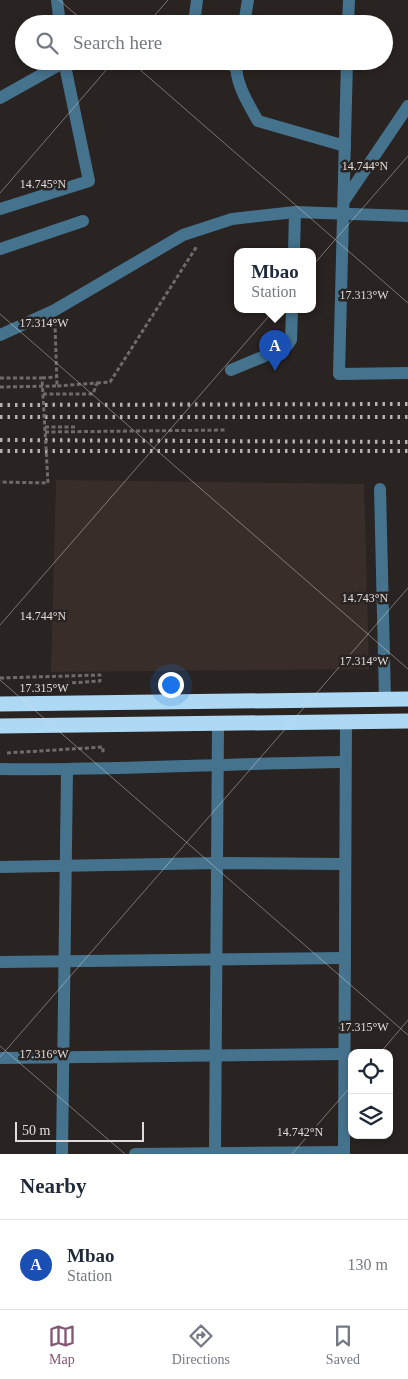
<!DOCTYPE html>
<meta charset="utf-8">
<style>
body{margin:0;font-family:"Times New Roman",serif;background:#f6f6f7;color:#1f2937}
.controls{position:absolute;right:15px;bottom:15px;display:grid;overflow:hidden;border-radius:10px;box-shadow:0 2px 8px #0003}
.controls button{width:45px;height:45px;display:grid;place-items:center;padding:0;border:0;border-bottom:1px solid #e0e1e3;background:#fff;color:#1f2937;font:25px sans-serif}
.scale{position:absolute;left:15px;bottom:12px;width:129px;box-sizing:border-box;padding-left:5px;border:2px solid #e0dcdb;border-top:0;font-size:14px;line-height:18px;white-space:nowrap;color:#e0dcdb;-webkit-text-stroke:4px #292321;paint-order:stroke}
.you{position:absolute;left:170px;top:684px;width:18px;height:18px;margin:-12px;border:4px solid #fff;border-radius:50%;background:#1a73e8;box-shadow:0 0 0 8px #1a73e833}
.badge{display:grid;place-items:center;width:32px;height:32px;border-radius:50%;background:#835673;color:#fff;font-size:16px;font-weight:700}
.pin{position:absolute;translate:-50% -41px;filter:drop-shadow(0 1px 2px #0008)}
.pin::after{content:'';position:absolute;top:26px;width:18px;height:15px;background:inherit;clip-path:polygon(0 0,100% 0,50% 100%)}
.popup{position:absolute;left:234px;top:248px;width:82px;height:65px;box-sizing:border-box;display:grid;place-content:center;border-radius:10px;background:#fff;filter:drop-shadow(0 1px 4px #0005);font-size:16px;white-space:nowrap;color:#747a83}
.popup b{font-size:19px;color:#1f2937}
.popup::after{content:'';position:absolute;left:50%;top:100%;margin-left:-10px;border:10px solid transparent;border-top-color:#fff}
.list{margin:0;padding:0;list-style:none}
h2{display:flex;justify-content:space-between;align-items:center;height:65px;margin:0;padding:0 20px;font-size:21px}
h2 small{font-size:16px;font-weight:400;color:#747a83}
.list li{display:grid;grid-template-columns:32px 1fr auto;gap:15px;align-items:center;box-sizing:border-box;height:90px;padding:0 20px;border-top:1px solid #e0e1e3}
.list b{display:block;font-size:19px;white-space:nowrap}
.list p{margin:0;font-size:16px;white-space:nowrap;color:#747a83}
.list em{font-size:16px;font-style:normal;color:#747a83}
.icon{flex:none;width:28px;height:28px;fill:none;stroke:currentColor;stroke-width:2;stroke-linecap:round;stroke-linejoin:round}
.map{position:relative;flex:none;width:408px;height:1154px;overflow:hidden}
.search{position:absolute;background:#fff;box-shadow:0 2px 8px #0003;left:15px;right:15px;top:15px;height:55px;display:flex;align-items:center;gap:12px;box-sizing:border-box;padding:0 18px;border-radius:28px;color:#747a83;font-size:19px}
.sheet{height:155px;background:#fff}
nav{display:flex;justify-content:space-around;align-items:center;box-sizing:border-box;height:70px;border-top:1px solid #e0e1e3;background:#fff;font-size:14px;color:#747a83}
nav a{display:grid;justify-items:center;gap:2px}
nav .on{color:#835673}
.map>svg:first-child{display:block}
.built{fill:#392d29}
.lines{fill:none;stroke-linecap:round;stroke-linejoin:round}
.path{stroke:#706b69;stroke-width:3;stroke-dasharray:4 2.5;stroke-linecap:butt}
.minor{stroke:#45738e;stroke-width:12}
.highway{stroke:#aed9f4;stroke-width:15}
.rail{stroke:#b6b1b0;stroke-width:4;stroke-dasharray:2.5 5;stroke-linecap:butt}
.path-bridge{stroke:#706b69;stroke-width:3;stroke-dasharray:4 2.5;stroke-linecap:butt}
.ticks{fill:none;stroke:#e0dcdb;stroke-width:1;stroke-opacity:0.45}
.ticks-label{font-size:12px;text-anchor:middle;fill:#e0dcdb;stroke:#292321;stroke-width:5;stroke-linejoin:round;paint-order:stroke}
</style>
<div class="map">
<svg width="408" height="1154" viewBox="0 0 408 1154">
<rect width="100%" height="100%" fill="#292321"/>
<path class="built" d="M 56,480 L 364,484 L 369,669 L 51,672 Z"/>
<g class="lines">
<g class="path">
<path d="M 42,378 L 56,377"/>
<path d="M 97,383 L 110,382 L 197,246"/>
<path d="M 0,387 L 57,386 L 55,324"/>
<path d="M 43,394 L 93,394 L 97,383 L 57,386"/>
<path d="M 45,427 L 77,427"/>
<path d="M 45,432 L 226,430"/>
<path d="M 0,678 L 100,675 L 100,681 L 25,686"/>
<path d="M 7,753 L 103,747 L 103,753 L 101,753"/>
</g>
<g class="minor">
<path d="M 57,0 L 60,24"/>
<path d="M 194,24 L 197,0"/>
<path d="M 244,24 L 248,0"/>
<path d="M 348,24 L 349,0"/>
<path d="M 223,61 L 236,67"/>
<path d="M 237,61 C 233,80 249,105 258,121 L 345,146"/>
<path d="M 347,61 L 339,374 L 408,373"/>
<path d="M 0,98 L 66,61"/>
<path d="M 344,201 L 408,106"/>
<path d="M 0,209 L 89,181 L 64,61"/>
<path d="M 0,249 L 83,221"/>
<path d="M 294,252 L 295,212"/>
<path d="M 0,335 L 55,310 L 183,235 L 232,219 L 295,212 L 408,216"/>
<path d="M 231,370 L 286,347 L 291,340 L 292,310"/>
<path d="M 380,489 L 385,699"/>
<path d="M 0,769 C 115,771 230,763 345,762"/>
<path d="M 0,867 L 217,863 L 345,864"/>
<path d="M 0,962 L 345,958"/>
<path d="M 0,1058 L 344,1054"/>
<path d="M 62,1154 L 67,770"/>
<path d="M 135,1154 L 344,1152"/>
<path d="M 215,1154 L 218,725"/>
<path d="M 344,1154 L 346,721"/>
</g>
<g class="highway">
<path d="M 0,704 L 408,699"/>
<path d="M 0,726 L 408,721"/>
</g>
<g class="rail">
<path d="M 0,405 L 408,404"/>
<path d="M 0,417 L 408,417"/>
<path d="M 0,440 L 408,442"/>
<path d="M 0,451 L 408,451"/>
</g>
<path class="path-bridge" d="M 0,378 L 42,378 L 48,483 L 0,482"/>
</g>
<path class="ticks" d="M 59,0 L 87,24M 147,24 L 168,0M 130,61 L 408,303M 0,193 L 114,61M 0,314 L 408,669M 0,625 L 408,156M 0,680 L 408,1035M 0,1046 L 125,1154M 380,1053 L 408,1020M 0,1057 L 408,588M 292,1154 L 352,1085"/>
<g class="ticks-label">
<text x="365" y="170">14.744°N</text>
<text x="43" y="188">14.745°N</text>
<text x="364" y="299">17.313°W</text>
<text x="44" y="327">17.314°W</text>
<text x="365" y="602">14.743°N</text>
<text x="43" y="620">14.744°N</text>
<text x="364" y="665">17.314°W</text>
<text x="44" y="692">17.315°W</text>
<text x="364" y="1031">17.315°W</text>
<text x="44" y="1058">17.316°W</text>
<text x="300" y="1136">14.742°N</text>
</g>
</svg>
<div class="controls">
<button><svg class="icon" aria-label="locate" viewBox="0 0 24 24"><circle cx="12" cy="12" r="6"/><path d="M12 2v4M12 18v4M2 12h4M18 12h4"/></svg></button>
<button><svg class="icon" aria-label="layers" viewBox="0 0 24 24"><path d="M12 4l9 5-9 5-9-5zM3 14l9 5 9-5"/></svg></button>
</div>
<div class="scale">50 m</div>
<div class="you"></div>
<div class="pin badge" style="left:275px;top:371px;background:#1a4fb4">A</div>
<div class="popup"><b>Mbao</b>Station</div>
<div class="search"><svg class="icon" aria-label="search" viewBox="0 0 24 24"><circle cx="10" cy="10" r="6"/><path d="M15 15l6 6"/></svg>Search here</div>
</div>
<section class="sheet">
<h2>Nearby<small></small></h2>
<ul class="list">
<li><span class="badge" style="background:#1a4fb4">A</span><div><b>Mbao</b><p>Station</p></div><em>130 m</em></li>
</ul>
</section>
<nav>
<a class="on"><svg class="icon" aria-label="map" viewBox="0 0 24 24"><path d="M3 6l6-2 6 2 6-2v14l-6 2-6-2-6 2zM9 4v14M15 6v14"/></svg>Map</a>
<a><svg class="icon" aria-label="directions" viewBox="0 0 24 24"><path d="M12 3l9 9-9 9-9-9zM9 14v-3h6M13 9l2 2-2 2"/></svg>Directions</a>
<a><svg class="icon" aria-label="saved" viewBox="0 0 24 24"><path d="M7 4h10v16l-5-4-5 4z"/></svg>Saved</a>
</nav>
